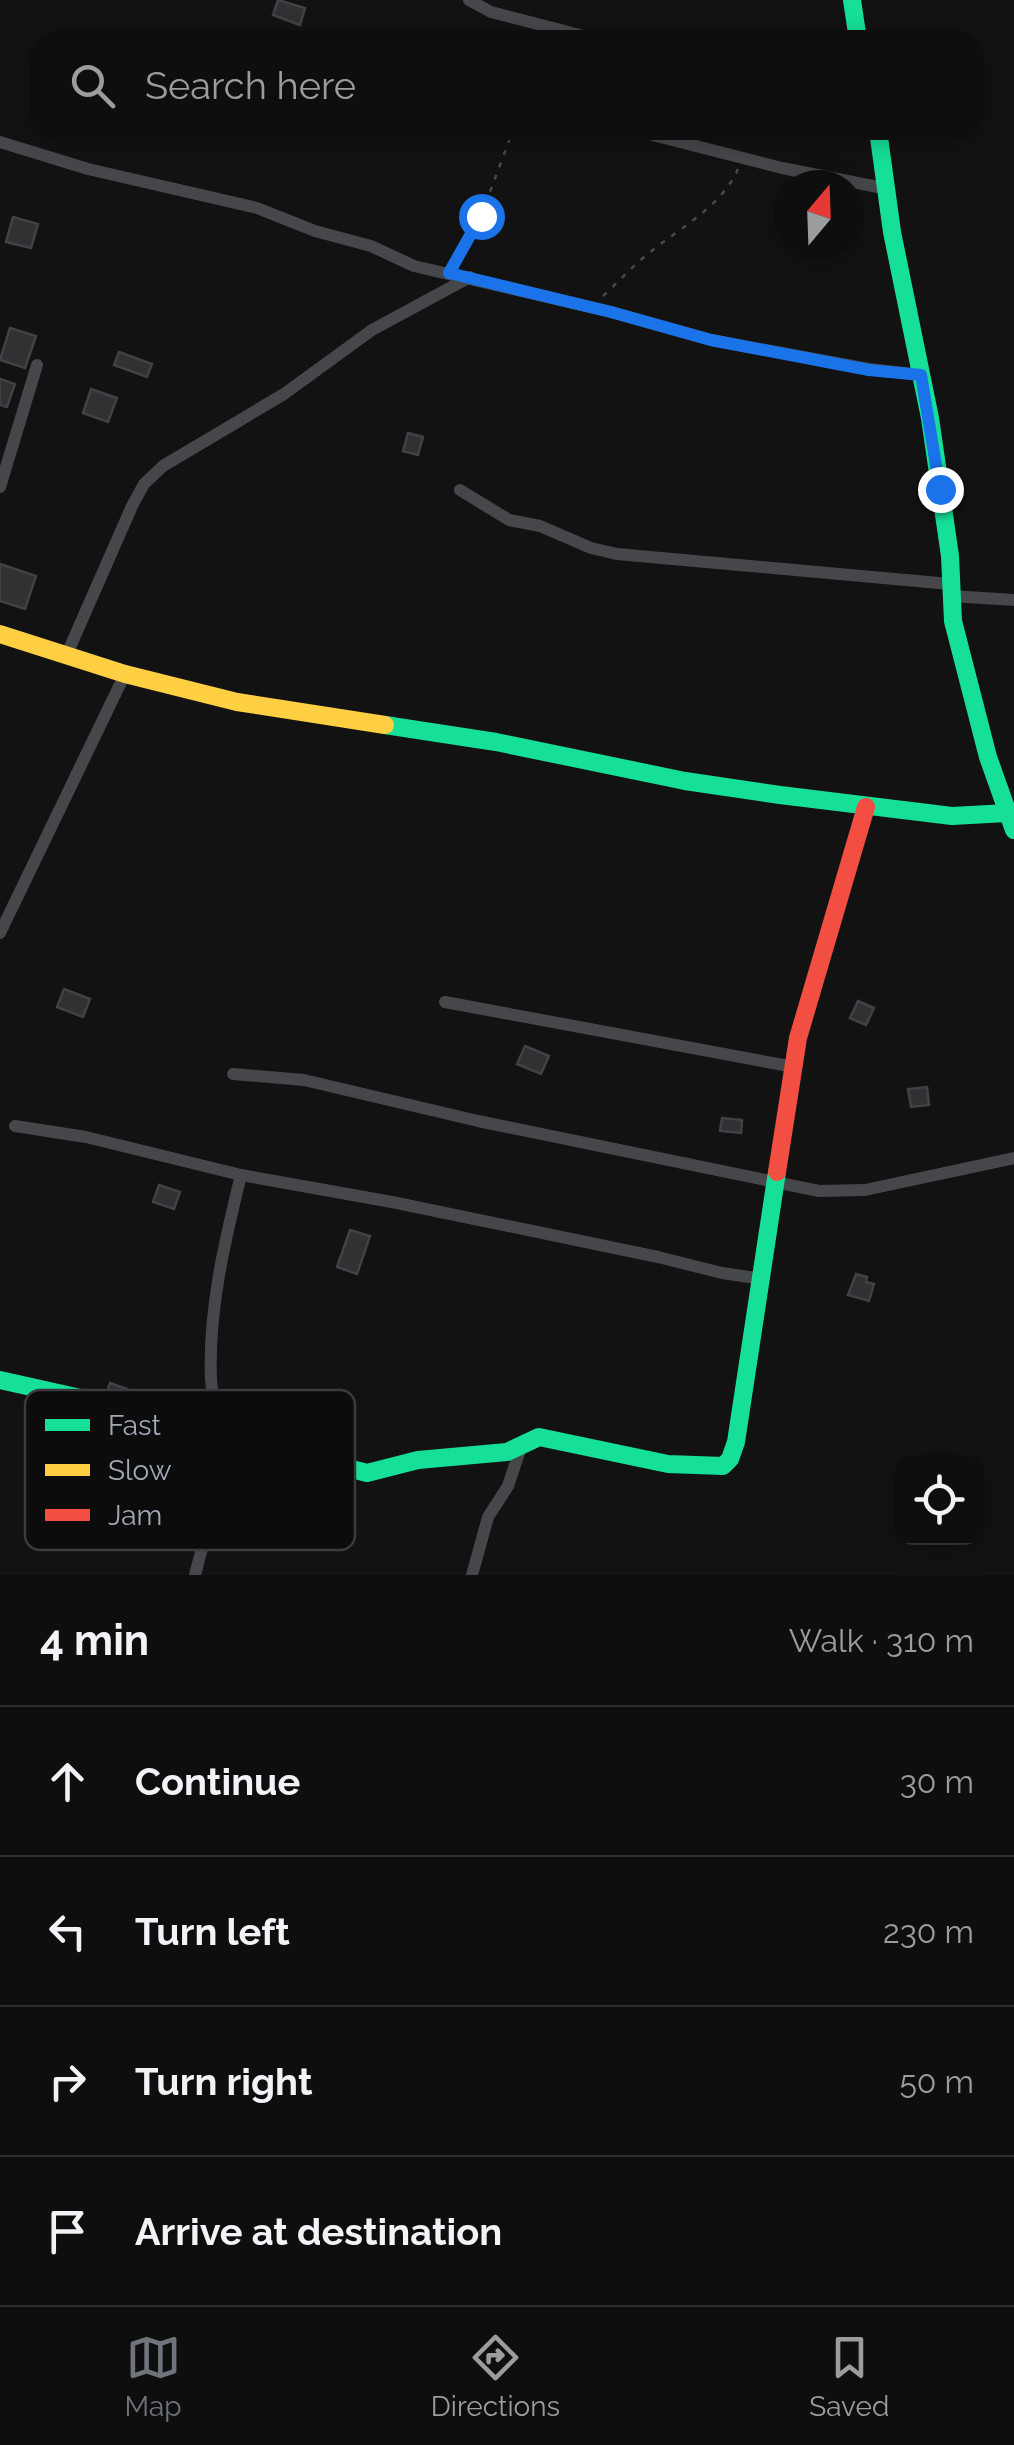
<!DOCTYPE html>
<meta charset="utf-8">
<style>
body{margin:0;font-family:Raleway,sans-serif;background:#1c1c1c;color:#f1f3f6}
.controls{position:absolute;right:30px;bottom:30px;display:grid;overflow:hidden;border-radius:20px;box-shadow:0 5px 25px #0003}
.controls button{width:90px;height:90px;display:grid;place-items:center;padding:0;border:0;border-bottom:2px solid #2e2e2e;background:#0e0e0e;color:#f1f3f6;font:50px sans-serif}
.compass{position:absolute;left:774px;top:170px;width:90px;height:90px;border-radius:50%;background:#0e0e0e;box-shadow:0 5px 25px #0003;rotate:19deg}
.stop{position:absolute;width:30px;height:30px;margin:-22px;border:8px solid #1a73e8;border-radius:50%;background:#fff}
.stop.end{background:#1a73e8;border-color:#fff;box-shadow:0 2px 10px #0008}
.list{margin:0;padding:0;list-style:none}
h2{display:flex;justify-content:space-between;align-items:center;height:130px;margin:0;padding:0 40px;font-size:42px}
h2 small{font-size:32px;font-weight:400;color:#9b9c9e}
.list li{display:grid;grid-template-columns:65px 1fr auto;gap:30px;align-items:center;box-sizing:border-box;height:150px;padding:0 40px;border-top:2px solid #2e2e2e}
.list b{display:block;font-size:38px;white-space:nowrap}
.list em{font-size:32px;font-style:normal;color:#9b9c9e}
.icon{flex:none;width:55px;height:55px;fill:none;stroke:currentColor;stroke-width:2;stroke-linecap:round;stroke-linejoin:round}
.map{position:relative;flex:none;width:1014px;height:1575px;overflow:hidden}
.search{position:absolute;background:#0e0e0e;box-shadow:0 5px 25px #0003;left:30px;right:30px;top:30px;height:110px;display:flex;align-items:center;gap:25px;box-sizing:border-box;padding:0 35px;border-radius:30px;color:#9b9c9e;font-size:38px}
.sheet{height:730px;background:#0e0e0e}
nav{display:flex;justify-content:space-around;align-items:center;box-sizing:border-box;height:140px;border-top:2px solid #2e2e2e;background:#0e0e0e;font-size:28px;color:#9b9c9e}
nav a{display:grid;justify-items:center;gap:5px}
nav .on{color:#6f747c}
.map>svg:first-child{display:block}
.building{fill:#313133;stroke:#404246;stroke-width:2.5}
.lines{fill:none;stroke-linecap:round;stroke-linejoin:round}
.path{stroke:#47494c;stroke-width:2.5;stroke-dasharray:5 8;stroke-linecap:butt}
.street{stroke:#45474b;stroke-width:12}
.fast{stroke:#16e098;stroke-width:18}
.slow{stroke:#ffcf43;stroke-width:18}
.jam{stroke:#f24e42;stroke-width:18}
.route{stroke:#1a73e8;stroke-width:12}
.key{fill:#0c0c0d;stroke:#393b3f;stroke-width:2.5}
.key-label{font-size:28px;fill:#a1a9b5}
</style>
<div class="map">
<svg width="1014" height="1575" viewBox="0 0 1014 1575">
<rect width="100%" height="100%" fill="#121212"/>
<g class="building">
<path d="M 278,0 L 305,8 L 300,25 L 273,15 Z"/>
<path d="M 13,217 L 38,224 L 31,248 L 6,242 Z"/>
<path d="M 10,328 L 36,336 L 25,368 L 0,360 Z"/>
<path d="M 119,352 L 152,364 L 147,377 L 114,365 Z"/>
<path d="M 0,379 L 15,384 L 7,407 L 0,405 Z"/>
<path d="M 91,389 L 117,398 L 108,422 L 83,413 Z"/>
<path d="M 408,433 L 423,437 L 418,455 L 403,451 Z"/>
<path d="M 0,564 L 36,576 L 25,609 L 0,601 Z"/>
<path d="M 64,989 L 90,999 L 83,1017 L 57,1007 Z"/>
<path d="M 858,1001 L 874,1008 L 866,1025 L 850,1018 Z"/>
<path d="M 525,1046 L 549,1056 L 541,1074 L 517,1064 Z"/>
<path d="M 927,1087 L 929,1105 L 911,1107 L 908,1089 Z"/>
<path d="M 722,1118 L 742,1120 L 741,1133 L 720,1131 Z"/>
<path d="M 159,1185 L 180,1192 L 174,1209 L 153,1202 Z"/>
<path d="M 350,1230 L 370,1236 L 357,1274 L 337,1267 Z"/>
<path d="M 856,1274 L 867,1277 L 866,1282 L 874,1284 L 869,1301 L 848,1295 Z"/>
<path d="M 110,1383 L 127,1389 L 120,1408 L 103,1402 Z"/>
</g>
<g class="lines">
<g class="path">
<path d="M 455,261 L 481,216 L 513,130"/>
<path d="M 603,296 C 617,283 630,269 644,257 C 676,230 721,208 738,169"/>
</g>
<g class="street">
<path d="M 469,0 L 491,12 L 599,40"/>
<path d="M 633,130 L 782,168 L 888,189"/>
<path d="M 0,142 L 88,169 L 257,208 L 315,231 L 371,246 L 414,266 L 611,312 L 711,340 L 869,369 L 921,375"/>
<path d="M 0,487 L 37,365"/>
<path d="M 460,490 L 509,520 L 540,526 L 591,548 L 617,554 L 950,584"/>
<path d="M 951,596 L 1014,600"/>
<path d="M 67,654 L 132,506 L 144,484 L 163,466 L 284,394 L 372,330 L 470,277"/>
<path d="M 0,933 L 125,674"/>
<path d="M 445,1002 L 794,1067"/>
<path d="M 233,1074 L 304,1080 L 478,1121 L 819,1191 L 865,1190 L 1014,1158"/>
<path d="M 15,1126 L 86,1137 L 241,1175 L 392,1202 L 658,1257 L 722,1273 L 763,1279"/>
<path d="M 195,1575 C 207,1529 221,1480 218,1432 C 217,1414 212,1397 211,1379 C 208,1311 225,1240 241,1175"/>
<path d="M 472,1575 L 488,1517 L 508,1486 L 521,1447"/>
</g>
<g class="fast">
<path d="M 852,0 L 858,40"/>
<path d="M 878,130 L 892,232 L 930,418 L 950,556 L 953,621 L 988,757 L 1014,830"/>
<path d="M 385,725 L 496,742 L 685,781 L 780,795 L 952,816 L 1007,813"/>
<path d="M 0,1380 L 94,1401 L 171,1428 L 218,1434 L 367,1473 L 418,1460 L 507,1452 L 539,1437 L 668,1464 L 723,1466 L 730,1459 L 736,1442 L 777,1172"/>
</g>
<path class="slow" d="M 0,634 L 125,674 L 237,702 L 385,725"/>
<path class="jam" d="M 777,1172 L 798,1038 L 866,807"/>
</g>
<g class="lines">
<path class="route" d="M 481,216 L 449,273 L 611,312 L 711,340 L 869,370 L 921,375 L 940,489"/>
</g>
<rect x="25" y="1390" width="330" height="160" rx="15" class="key"/>
<rect x="45" y="1419" width="45" height="12" fill="#16e098"/>
<rect x="45" y="1464" width="45" height="12" fill="#ffcf43"/>
<rect x="45" y="1509" width="45" height="12" fill="#f24e42"/>
<g class="key-label">
<text x="108" y="1435">Fast</text>
<text x="108" y="1480">Slow</text>
<text x="108" y="1525">Jam</text>
</g>
</svg>
<div class="controls">
<button><svg class="icon" aria-label="locate" viewBox="0 0 24 24"><circle cx="12" cy="12" r="6"/><path d="M12 2v4M12 18v4M2 12h4M18 12h4"/></svg></button>
</div>
<svg class="compass" viewBox="-18 -18 36 36"><path d="M0-13l5 13h-10z" fill="#e53935"/><path d="M0 13l5-13h-10z" fill="#9b9c9e"/></svg>
<div class="stop" style="left:481px;top:216px"></div>
<div class="stop end" style="left:940px;top:489px"></div>
<div class="search"><svg class="icon" aria-label="search" viewBox="0 0 24 24"><circle cx="10" cy="10" r="6"/><path d="M15 15l6 6"/></svg>Search here</div>
</div>
<section class="sheet">
<h2>4 min<small>Walk · 310 m</small></h2>
<ul class="list">
<li><svg class="icon" aria-label="ahead" viewBox="0 0 24 24"><path d="M12 20V5M6 11l6-6 6 6"/></svg><div><b>Continue</b></div><em>30 m</em></li>
<li><svg class="icon" aria-label="left" viewBox="0 0 24 24"><path d="M17 20v-9H6M10 6l-5 5 5 5"/></svg><div><b>Turn left</b></div><em>230 m</em></li>
<li><svg class="icon" aria-label="right" viewBox="0 0 24 24"><path d="M7 20v-9h11M14 6l5 5-5 5"/></svg><div><b>Turn right</b></div><em>50 m</em></li>
<li><svg class="icon" aria-label="arrive" viewBox="0 0 24 24"><path d="M6 21V4h12l-3 4 3 4H6"/></svg><div><b>Arrive at destination</b></div></li>
</ul>
</section>
<nav>
<a class="on"><svg class="icon" aria-label="map" viewBox="0 0 24 24"><path d="M3 6l6-2 6 2 6-2v14l-6 2-6-2-6 2zM9 4v14M15 6v14"/></svg>Map</a>
<a><svg class="icon" aria-label="directions" viewBox="0 0 24 24"><path d="M12 3l9 9-9 9-9-9zM9 14v-3h6M13 9l2 2-2 2"/></svg>Directions</a>
<a><svg class="icon" aria-label="saved" viewBox="0 0 24 24"><path d="M7 4h10v16l-5-4-5 4z"/></svg>Saved</a>
</nav>
